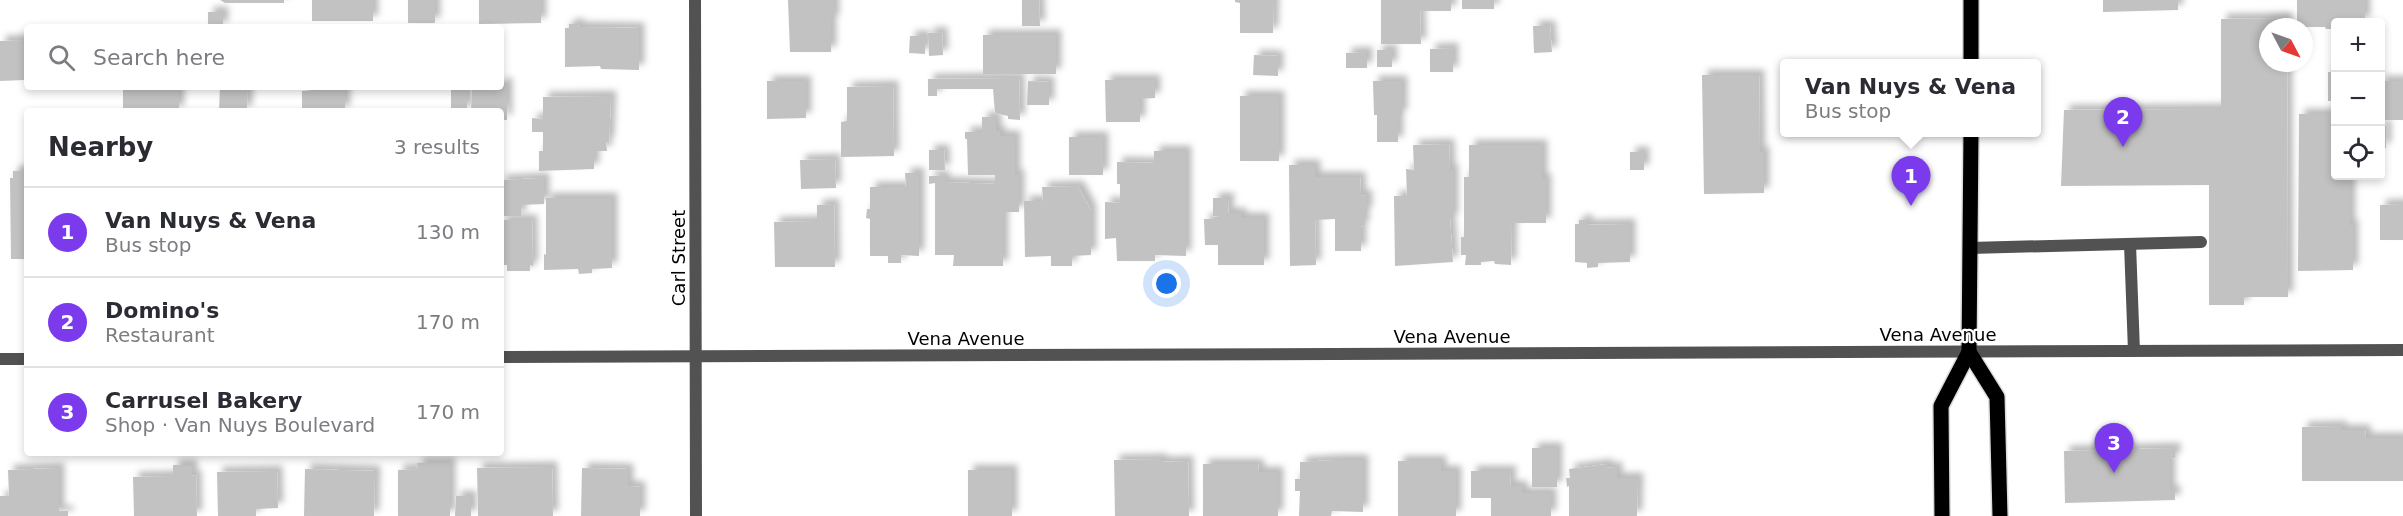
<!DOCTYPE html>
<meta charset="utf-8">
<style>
body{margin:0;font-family:"DejaVu Sans",sans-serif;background:#f7f7f7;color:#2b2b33}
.controls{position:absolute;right:18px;top:18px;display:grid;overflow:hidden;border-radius:6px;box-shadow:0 3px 9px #0003}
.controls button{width:54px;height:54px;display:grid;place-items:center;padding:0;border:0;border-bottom:2px solid #e1e1e2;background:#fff;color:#2b2b33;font:30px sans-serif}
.compass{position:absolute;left:2259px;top:18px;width:54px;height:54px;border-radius:50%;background:#fff;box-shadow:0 3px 9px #0003;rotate:131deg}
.you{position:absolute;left:1167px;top:284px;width:21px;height:21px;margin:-15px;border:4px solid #fff;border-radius:50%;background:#1a73e8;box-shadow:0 0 0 9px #1a73e833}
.badge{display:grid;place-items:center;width:39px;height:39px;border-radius:50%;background:#7c3aed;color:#fff;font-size:20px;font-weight:700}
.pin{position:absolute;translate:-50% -50px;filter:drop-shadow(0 2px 3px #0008)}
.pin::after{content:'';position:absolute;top:32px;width:21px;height:18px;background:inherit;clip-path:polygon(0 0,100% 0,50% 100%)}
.popup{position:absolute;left:1780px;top:59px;width:261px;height:78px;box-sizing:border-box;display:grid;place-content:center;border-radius:6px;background:#fff;filter:drop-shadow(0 2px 4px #0005);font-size:20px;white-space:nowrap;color:#7c7c81}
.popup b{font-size:22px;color:#2b2b33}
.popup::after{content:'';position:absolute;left:50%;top:100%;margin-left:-12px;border:12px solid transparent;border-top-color:#fff}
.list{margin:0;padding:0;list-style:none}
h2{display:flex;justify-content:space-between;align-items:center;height:78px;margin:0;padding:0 24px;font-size:26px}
h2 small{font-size:20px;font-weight:400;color:#7c7c81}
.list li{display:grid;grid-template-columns:39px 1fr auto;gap:18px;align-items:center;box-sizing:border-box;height:90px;padding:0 24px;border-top:2px solid #e1e1e2}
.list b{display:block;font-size:22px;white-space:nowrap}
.list p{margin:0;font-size:20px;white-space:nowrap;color:#7c7c81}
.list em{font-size:20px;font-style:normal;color:#7c7c81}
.icon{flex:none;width:33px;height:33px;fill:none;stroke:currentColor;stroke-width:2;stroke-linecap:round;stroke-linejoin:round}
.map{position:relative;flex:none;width:2403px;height:516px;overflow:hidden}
.search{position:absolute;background:#fff;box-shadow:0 3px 9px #0003;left:24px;top:24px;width:480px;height:66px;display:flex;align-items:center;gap:15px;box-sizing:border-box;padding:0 21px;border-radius:6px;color:#7c7c81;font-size:22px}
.panel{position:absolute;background:#fff;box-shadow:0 3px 9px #0003;left:24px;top:108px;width:480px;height:348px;border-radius:6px}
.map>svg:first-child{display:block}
.building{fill:#c2c2c2;filter:url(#shadow)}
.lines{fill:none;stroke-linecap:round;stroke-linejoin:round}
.primary-casing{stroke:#dbdbdb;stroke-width:18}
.lane{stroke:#525252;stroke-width:12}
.street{stroke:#525252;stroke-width:12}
.primary{stroke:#000;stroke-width:15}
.labels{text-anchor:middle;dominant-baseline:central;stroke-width:4.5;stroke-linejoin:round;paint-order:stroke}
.street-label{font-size:18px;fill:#000;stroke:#fff}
</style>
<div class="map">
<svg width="2403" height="516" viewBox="0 0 2403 516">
<defs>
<filter id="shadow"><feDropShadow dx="5.5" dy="-5.5" stdDeviation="3" flood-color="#0004"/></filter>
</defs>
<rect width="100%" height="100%" fill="#fff"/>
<g class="building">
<path d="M 220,0 L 284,0 L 284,3 L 225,3 Z"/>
<rect x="312" y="0" width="61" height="21"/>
<rect x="408" y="0" width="27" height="23"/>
<path d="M 479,0 L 541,0 L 541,23 L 479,24 Z"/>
<path d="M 788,0 L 834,0 L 834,20 L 831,20 L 831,52 L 790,52 Z"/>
<path d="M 1022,0 L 1039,0 L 1040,26 L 1022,26 Z"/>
<path d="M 1235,0 L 1274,0 L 1273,33 L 1240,33 L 1240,3 L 1235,2 Z"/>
<path d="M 1381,0 L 1451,0 L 1451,11 L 1420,11 L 1421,44 L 1381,44 Z"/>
<rect x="1462" y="0" width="32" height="9"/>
<path d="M 2103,0 L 2178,0 L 2178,10 L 2103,12 Z"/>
<path d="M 2297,0 L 2365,0 L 2365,22 L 2336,22 L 2336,29 L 2326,29 L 2325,27 L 2297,27 Z"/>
<rect x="208" y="12" width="15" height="15"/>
<path d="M 2287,18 L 2287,27 L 2268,27 L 2268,63 L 2287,63 L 2288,297 L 2244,297 L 2244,305 L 2209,305 L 2209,185 L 2061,186 L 2064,110 L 2221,109 L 2221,19 Z"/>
<path d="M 569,24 L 579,24 L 578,27 L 639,28 L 639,70 L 601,69 L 600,66 L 565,67 L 565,28 L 569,28 Z"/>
<path d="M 1533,26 L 1550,26 L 1552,52 L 1534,53 Z"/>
<path d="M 942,32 L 943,55 L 929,56 L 928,33 Z"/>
<rect x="983" y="35" width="73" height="39"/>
<path d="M 910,36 L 925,36 L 925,54 L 909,53 Z"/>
<path d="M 24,40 L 24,80 L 0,81 L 0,41 Z"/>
<path d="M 1453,48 L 1453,72 L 1430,72 L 1430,49 Z"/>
<rect x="1377" y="50" width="15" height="17"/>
<path d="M 1367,52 L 1367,68 L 1346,68 L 1346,53 Z"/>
<path d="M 1254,55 L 1278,56 L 1278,76 L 1253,75 Z"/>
<rect x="2328" y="72" width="8" height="29"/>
<path d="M 1702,75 L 1759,75 L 1760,152 L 1764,152 L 1764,193 L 1704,194 Z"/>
<path d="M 1019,78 L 1020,120 L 1008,119 L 1008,116 L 995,113 L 993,89 L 937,89 L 937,96 L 928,96 L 928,79 Z"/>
<path d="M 1105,80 L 1155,80 L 1155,98 L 1140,99 L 1140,122 L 1106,122 Z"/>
<path d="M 767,81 L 806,81 L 806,118 L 767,119 Z"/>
<path d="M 1028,81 L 1049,82 L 1049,105 L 1027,105 Z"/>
<path d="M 1373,81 L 1402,81 L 1402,115 L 1398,115 L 1398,142 L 1377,142 L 1377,115 L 1374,115 Z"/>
<rect x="2380" y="81" width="23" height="39"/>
<path d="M 501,83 L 507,83 L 507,120 L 501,120 L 501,111 L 471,111 L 472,87 L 501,87 Z"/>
<path d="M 893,86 L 894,156 L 841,157 L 841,122 L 847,121 L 847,87 Z"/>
<rect x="123" y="87" width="56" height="24"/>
<path d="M 220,87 L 248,87 L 247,111 L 219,111 Z"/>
<path d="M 319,87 L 345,87 L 345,111 L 302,110 L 302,91 L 319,91 Z"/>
<rect x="451" y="87" width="16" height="24"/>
<path d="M 611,96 L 609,142 L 606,142 L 607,151 L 594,151 L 594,169 L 539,171 L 539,151 L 543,151 L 543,132 L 532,132 L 532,118 L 543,119 L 543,97 Z"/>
<rect x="1240" y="96" width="39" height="65"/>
<path d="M 2299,114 L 2334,114 L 2336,176 L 2350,176 L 2350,225 L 2353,225 L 2353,270 L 2298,271 Z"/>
<path d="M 982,117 L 996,117 L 996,131 L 1000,131 L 1000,136 L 1015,136 L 1015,175 L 1019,175 L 1019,212 L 1003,212 L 1003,266 L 953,266 L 954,255 L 935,255 L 935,183 L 929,184 L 929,176 L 944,176 L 944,182 L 995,184 L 995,175 L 968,175 L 967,139 L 965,139 L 965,132 L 982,132 Z"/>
<rect x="2380" y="126" width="6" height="22"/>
<rect x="1069" y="137" width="34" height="38"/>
<path d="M 1449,144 L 1450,170 L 1453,170 L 1453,219 L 1450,219 L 1453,262 L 1395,266 L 1394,196 L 1407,196 L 1406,169 L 1414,170 L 1413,145 Z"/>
<path d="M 1469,145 L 1542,145 L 1542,179 L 1546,179 L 1546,223 L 1512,223 L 1511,265 L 1495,264 L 1494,261 L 1481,262 L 1481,265 L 1465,265 L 1466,255 L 1461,255 L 1461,237 L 1464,237 L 1464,177 L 1469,177 Z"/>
<path d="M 929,150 L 944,150 L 945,170 L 929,170 Z"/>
<path d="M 1154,151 L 1186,151 L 1186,256 L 1155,255 L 1155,261 L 1117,261 L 1116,238 L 1105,239 L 1105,202 L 1120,203 L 1120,184 L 1117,184 L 1117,162 L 1154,163 Z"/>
<rect x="1630" y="152" width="14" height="18"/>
<path d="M 835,159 L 836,188 L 801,189 L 800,160 Z"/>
<path d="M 1289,165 L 1315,165 L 1315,177 L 1360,177 L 1361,196 L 1367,195 L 1367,212 L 1364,212 L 1364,227 L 1361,226 L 1361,251 L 1335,251 L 1335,219 L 1315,220 L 1316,265 L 1290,266 Z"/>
<path d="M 13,171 L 27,171 L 27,259 L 11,259 L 10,178 L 13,178 Z"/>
<path d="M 905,173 L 919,173 L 919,256 L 901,255 L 901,263 L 888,263 L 888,256 L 870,256 L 870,219 L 866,218 L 867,209 L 870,209 L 870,187 L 906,187 Z"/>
<path d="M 544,178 L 544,204 L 521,205 L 521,216 L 501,216 L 501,180 Z"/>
<path d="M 1078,186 L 1091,210 L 1091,255 L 1072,256 L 1072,266 L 1051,266 L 1051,256 L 1025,257 L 1024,201 L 1043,201 L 1042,187 Z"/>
<path d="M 546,198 L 612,198 L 612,268 L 592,269 L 592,273 L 579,274 L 578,269 L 544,270 L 544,254 L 546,255 Z"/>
<path d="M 1213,198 L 1229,198 L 1228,213 L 1241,213 L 1241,218 L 1264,218 L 1264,265 L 1218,265 L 1218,245 L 1205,245 L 1204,219 L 1220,219 L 1220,217 L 1213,216 Z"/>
<path d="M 834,204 L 835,267 L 775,267 L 774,222 L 817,221 L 817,205 Z"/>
<path d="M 2403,204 L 2403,240 L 2380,240 L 2380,205 Z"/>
<path d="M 501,220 L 532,220 L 533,266 L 530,265 L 530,271 L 507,271 L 507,265 L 501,265 Z"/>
<path d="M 1579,220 L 1587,220 L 1587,225 L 1630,224 L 1630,262 L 1598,263 L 1598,267 L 1587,268 L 1587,263 L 1575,262 L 1575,224 L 1579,224 Z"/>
<path d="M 2341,426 L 2341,430 L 2365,430 L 2366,438 L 2403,438 L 2403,481 L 2302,481 L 2302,427 Z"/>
<rect x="1532" y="448" width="25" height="39"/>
<path d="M 2175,448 L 2175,458 L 2170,459 L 2170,491 L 2175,491 L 2175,500 L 2065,503 L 2064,451 Z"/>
<path d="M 1162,459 L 1162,462 L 1188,461 L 1189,516 L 1115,516 L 1114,460 Z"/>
<path d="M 1335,460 L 1363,460 L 1363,512 L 1332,511 L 1331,516 L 1299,516 L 1300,491 L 1295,491 L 1295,479 L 1300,479 L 1300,462 Z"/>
<path d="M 1398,461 L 1441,461 L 1441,471 L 1456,471 L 1456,516 L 1398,516 Z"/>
<path d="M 417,463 L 450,463 L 450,516 L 398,516 L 398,470 L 418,469 Z"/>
<path d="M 1203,464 L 1258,464 L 1259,472 L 1278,472 L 1278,516 L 1203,516 Z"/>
<path d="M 1607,464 L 1607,468 L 1617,467 L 1617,478 L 1638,478 L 1637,516 L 1569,516 L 1569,486 L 1567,487 L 1566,478 L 1570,478 L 1569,469 Z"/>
<path d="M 173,465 L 192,465 L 192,476 L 196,475 L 197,516 L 134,516 L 133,477 L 173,476 Z"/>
<path d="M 552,467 L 553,516 L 478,516 L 477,468 Z"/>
<path d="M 59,468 L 59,511 L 68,511 L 68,516 L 0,516 L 0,496 L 9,496 L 8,470 Z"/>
<path d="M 582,468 L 628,469 L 628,486 L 640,487 L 640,516 L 581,516 Z"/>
<path d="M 305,469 L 375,471 L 374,516 L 304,516 Z"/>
<rect x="968" y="470" width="44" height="46"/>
<path d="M 277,471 L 278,508 L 256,509 L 256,516 L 218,516 L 217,472 Z"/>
<path d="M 1471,471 L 1511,471 L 1510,486 L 1522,486 L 1522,493 L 1551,493 L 1551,516 L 1491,516 L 1491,498 L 1471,498 Z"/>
<path d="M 456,496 L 471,496 L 471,516 L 455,516 Z"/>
</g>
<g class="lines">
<g class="primary-casing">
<g id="primary">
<path d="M 1971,0 L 1971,64"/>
<path d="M 1969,352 L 1997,397 L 2000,516"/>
<path d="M 1942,516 L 1941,406 L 1969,352 L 1971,132"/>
</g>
</g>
<g class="lane">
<path d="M 2130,244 L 2134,351"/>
<path d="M 1970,248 L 2201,242"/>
</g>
<g class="street">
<path d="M 695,0 L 696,516"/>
<path d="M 501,357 L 2403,350"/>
<path d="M 0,359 L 27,359"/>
</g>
<use href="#primary" class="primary"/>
</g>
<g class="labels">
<g class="street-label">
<text transform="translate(678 258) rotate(-90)">Carl Street</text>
<text x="1938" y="334">Vena Avenue</text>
<text x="1452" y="336">Vena Avenue</text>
<text x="966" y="338">Vena Avenue</text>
</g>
</g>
</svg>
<div class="controls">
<button>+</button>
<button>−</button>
<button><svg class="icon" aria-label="locate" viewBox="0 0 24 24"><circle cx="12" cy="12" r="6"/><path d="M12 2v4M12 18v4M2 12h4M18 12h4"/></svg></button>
</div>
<svg class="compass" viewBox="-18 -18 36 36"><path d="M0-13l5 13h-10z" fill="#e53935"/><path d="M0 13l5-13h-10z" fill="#7c7c81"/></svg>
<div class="you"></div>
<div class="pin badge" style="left:1911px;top:206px">1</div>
<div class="popup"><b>Van Nuys &amp; Vena</b>Bus stop</div>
<div class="pin badge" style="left:2123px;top:147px">2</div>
<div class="pin badge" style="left:2114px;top:473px">3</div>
<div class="search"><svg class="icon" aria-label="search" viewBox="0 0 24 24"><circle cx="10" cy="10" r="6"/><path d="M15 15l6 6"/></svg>Search here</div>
<section class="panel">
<h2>Nearby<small>3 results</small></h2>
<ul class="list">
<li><span class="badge">1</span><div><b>Van Nuys &amp; Vena</b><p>Bus stop</p></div><em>130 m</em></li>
<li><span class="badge">2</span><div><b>Domino's</b><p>Restaurant</p></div><em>170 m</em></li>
<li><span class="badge">3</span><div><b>Carrusel Bakery</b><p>Shop · Van Nuys Boulevard</p></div><em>170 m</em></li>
</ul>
</section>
</div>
